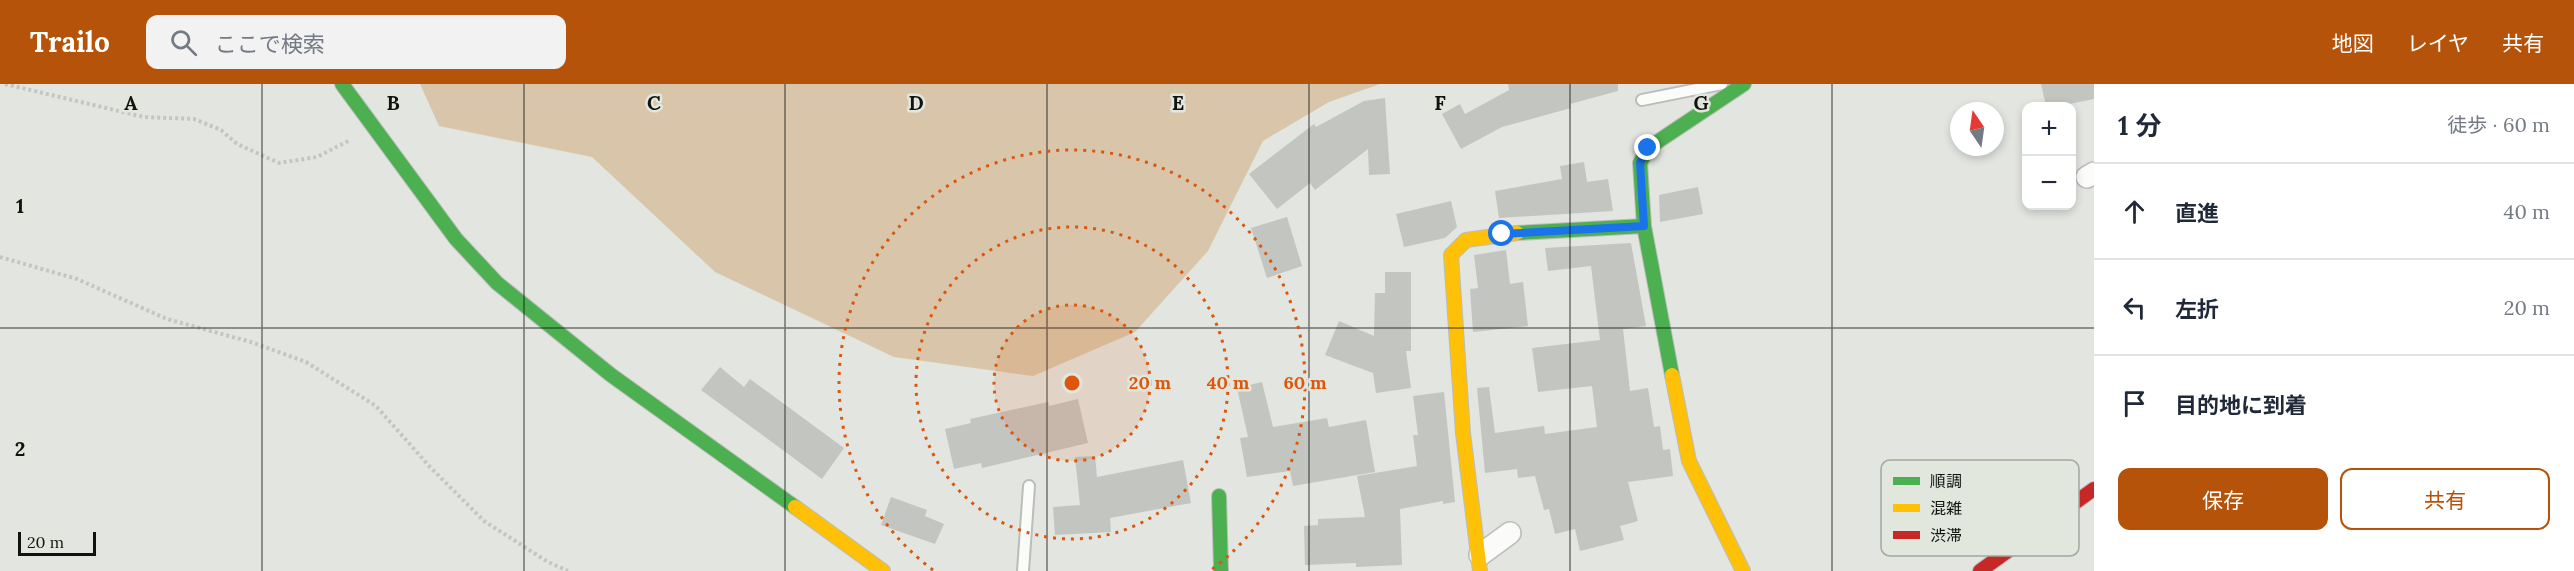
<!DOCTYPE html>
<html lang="ja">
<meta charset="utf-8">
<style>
body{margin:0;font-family:Lora,"Noto Sans JP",serif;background:#f2f2f3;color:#1f2937}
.controls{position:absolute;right:18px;top:18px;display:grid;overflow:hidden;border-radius:12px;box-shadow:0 3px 9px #0003}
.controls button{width:54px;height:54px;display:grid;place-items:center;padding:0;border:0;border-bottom:2px solid #e0e1e3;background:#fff;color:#1f2937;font:30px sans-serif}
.compass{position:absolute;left:1950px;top:18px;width:54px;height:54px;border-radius:50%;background:#fff;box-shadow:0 3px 9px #0003;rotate:347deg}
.scale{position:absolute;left:18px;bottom:15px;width:78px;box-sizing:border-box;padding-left:6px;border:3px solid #121310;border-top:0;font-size:16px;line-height:21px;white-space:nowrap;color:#121310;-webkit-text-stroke:4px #e2e7de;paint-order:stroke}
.stop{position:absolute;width:18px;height:18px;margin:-14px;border:4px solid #1a73e8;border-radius:50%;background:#fff}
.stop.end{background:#1a73e8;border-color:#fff;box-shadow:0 2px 6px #0008}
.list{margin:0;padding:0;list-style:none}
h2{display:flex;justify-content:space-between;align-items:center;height:78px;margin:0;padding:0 24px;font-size:26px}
h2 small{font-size:20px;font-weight:400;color:#747a83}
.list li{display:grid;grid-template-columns:39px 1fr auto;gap:18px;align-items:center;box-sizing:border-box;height:96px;padding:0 24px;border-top:2px solid #e0e1e3}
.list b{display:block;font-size:22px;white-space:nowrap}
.list em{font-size:20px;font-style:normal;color:#747a83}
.actions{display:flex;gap:12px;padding:18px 24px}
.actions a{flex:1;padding:14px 0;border:2px solid #b45309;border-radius:12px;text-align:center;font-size:21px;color:#b45309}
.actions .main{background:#b45309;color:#fff}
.icon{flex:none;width:33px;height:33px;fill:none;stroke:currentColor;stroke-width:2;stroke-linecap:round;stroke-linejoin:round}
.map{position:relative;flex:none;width:2094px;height:487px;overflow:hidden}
header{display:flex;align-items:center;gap:36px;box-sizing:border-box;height:84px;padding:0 30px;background:#b45309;color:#fff}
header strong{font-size:28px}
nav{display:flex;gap:33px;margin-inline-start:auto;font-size:21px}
.search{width:420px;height:54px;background:#f2f2f3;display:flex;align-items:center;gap:15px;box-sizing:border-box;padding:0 21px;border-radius:12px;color:#747a83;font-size:22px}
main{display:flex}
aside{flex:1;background:#fff}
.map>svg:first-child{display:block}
.green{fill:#d9c6aa}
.building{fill:#c3c5c1}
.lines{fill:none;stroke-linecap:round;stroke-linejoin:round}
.lane-casing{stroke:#bbbdba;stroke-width:14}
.street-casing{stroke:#bbbdba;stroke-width:24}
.fast-casing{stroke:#bbbdba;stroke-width:16}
.slow-casing{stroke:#bbbdba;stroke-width:16}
.jam-casing{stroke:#bbbdba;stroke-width:16}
.path{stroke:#c5c5c4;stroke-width:4;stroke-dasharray:3 3;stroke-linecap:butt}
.lane{stroke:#fbfbfa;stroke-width:10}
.street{stroke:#fbfbfa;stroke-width:21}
.fast{stroke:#4caf50;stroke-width:14}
.slow{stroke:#ffc107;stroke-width:14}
.jam{stroke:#c62828;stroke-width:14}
.route{stroke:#1a73e8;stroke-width:8}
.grid{fill:none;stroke:#121310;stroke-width:1.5;stroke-opacity:0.55}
.ring{fill:none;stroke:#dd560c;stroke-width:3;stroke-dasharray:3 6}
.key{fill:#e2e7de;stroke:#a4a7a0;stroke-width:1.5}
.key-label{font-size:16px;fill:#121310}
.grid-label{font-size:20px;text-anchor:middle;font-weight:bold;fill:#121310;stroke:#e2e7de;stroke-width:5;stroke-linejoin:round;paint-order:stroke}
.centre{fill:#dd560c;stroke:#e2e7de;stroke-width:3}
.ring-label{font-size:18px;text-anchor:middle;font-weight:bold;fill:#dd560c;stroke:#e2e7de;stroke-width:5;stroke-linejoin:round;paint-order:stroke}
</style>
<header>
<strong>Trailo</strong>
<div class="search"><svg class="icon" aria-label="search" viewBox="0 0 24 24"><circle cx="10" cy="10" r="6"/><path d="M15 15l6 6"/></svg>ここで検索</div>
<nav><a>地図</a><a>レイヤ</a><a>共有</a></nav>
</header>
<main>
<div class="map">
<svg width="2094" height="487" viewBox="0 0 2094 487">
<rect width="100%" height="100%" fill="#e2e5e0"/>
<path class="green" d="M 420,0 L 1380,0 L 1329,18 L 1263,57 L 1208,167 L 1135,248 L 1033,292 L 894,273 L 715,188 L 592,73 L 439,42 Z"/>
<g class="building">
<path d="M 1508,0 L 1618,0 L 1618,7 L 1570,20 L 1571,24 L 1502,43 L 1461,65 L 1442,30 L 1460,20 L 1465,30 L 1509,6 Z"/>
<path d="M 2041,0 L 2094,0 L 2094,15 L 2060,22 L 2046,22 Z"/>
<path d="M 1385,14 L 1390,90 L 1369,91 L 1368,65 L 1315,106 L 1310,99 L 1277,125 L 1249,90 L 1314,40 L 1316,43 L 1364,17 Z"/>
<path d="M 1584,78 L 1587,98 L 1608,95 L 1613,127 L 1499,134 L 1495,107 L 1562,95 L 1560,82 Z"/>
<path d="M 1698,103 L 1703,130 L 1660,138 L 1659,111 Z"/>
<path d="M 1451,117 L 1457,143 L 1445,154 L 1404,163 L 1396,130 Z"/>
<path d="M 1287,133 L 1302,182 L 1267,194 L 1251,144 Z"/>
<path d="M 1631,159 L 1646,242 L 1623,245 L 1630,307 L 1648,304 L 1654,343 L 1660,342 L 1663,366 L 1670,365 L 1673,392 L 1628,398 L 1638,437 L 1620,442 L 1624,456 L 1580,467 L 1575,445 L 1555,450 L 1549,425 L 1544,426 L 1535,392 L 1518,394 L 1517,385 L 1485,389 L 1477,304 L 1489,303 L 1495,349 L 1544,342 L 1545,350 L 1597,343 L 1592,302 L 1538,308 L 1532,264 L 1600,256 L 1591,182 L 1548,187 L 1545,164 Z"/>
<path d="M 1506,166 L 1510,200 L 1523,198 L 1528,242 L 1473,248 L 1470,205 L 1478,204 L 1474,171 Z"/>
<path d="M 1385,188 L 1411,188 L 1411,267 L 1406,267 L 1411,304 L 1376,309 L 1373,289 L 1325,271 L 1339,237 L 1374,252 L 1375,209 L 1385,209 Z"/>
<path d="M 720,283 L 744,303 L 750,295 L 844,364 L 822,395 L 701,306 Z"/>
<path d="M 1262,298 L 1273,343 L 1327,334 L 1329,343 L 1366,336 L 1375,388 L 1293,402 L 1290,387 L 1247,393 L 1240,354 L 1248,353 L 1237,304 Z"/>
<path d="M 1444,308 L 1455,418 L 1443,420 L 1443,417 L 1400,425 L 1402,481 L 1356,483 L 1356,479 L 1305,481 L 1304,442 L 1318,441 L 1318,435 L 1365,433 L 1357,392 L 1417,382 L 1413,351 L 1418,351 L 1413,312 Z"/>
<path d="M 1078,315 L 1088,359 L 982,384 L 981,379 L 954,385 L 945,345 L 971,339 L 970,335 L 1048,318 L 1049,322 Z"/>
<path d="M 1095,372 L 1097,393 L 1183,376 L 1191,419 L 1110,434 L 1111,448 L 1055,451 L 1053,423 L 1080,421 L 1075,373 Z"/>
<path d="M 891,413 L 927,426 L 925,432 L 944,440 L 935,460 L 881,441 Z"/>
</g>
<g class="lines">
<g class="lane-casing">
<g id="lane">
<path d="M 1642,16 L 1722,0"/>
<path d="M 1023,487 L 1029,402"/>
</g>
</g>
<g class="street-casing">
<g id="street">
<path d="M 2087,93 L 2094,89"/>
<path d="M 1480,471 L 1510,449"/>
</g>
</g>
<g class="fast-casing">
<g id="fast">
<path d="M 342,0 L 456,155 L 497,199 L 611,291 L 795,423"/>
<path d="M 1517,149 L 1644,142"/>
<path d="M 1672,291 L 1644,142 L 1640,79 L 1648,64 L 1744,0"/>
<path d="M 1219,412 L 1221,487"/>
</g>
</g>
<g class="slow-casing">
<g id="slow">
<path d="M 1672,291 L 1689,377 L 1743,487"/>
<path d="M 795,423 L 883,487"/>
<path d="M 1480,487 L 1463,349 L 1451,171 L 1466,156 L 1517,149"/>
</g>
</g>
<g class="jam-casing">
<path id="jam" d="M 1980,487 L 2094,405"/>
</g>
<g class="path">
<path d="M 5,0 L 144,33 L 194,35 L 221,46 L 237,60 L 279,79 L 317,73 L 350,56"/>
<path d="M 0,173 L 77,195 L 167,235 L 251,258 L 306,278 L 376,322 L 430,383 L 484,437 L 548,478 L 568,487"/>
</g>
<use href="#lane" class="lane"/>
<use href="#street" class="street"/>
<use href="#fast" class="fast"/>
<use href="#slow" class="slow"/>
<use href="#jam" class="jam"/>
</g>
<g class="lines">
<path class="route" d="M 1502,150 L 1644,142 L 1640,79 L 1648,64"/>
</g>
<path class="grid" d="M 262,0 L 262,487M 524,0 L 524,487M 785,0 L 785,487M 1047,0 L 1047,487M 1309,0 L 1309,487M 1570,0 L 1570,487M 1832,0 L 1832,487M 0,244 L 2094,244"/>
<circle cx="1072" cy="299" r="78" fill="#dd560c" fill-opacity=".12"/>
<g class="ring">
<circle cx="1072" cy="299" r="78"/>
<circle cx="1072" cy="299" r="156"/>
<path d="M933 486A233 233 0 1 1 1211 486"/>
</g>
<rect x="1881" y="376" width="198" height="96" rx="9" class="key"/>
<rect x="1893" y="393" width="27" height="8" fill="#4caf50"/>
<rect x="1893" y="420" width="27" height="8" fill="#ffc107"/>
<rect x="1893" y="447" width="27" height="8" fill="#c62828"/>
<g class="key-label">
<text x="1930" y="403">順調</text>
<text x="1930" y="430">混雑</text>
<text x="1930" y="457">渋滞</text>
</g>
<g class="grid-label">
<text x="131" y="26">A</text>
<text x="393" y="26">B</text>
<text x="654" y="26">C</text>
<text x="916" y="26">D</text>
<text x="1178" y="26">E</text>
<text x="1440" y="26">F</text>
<text x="1701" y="26">G</text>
<text x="20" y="129">1</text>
<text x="20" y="372">2</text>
</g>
<circle cx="1072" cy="299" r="9" class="centre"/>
<g class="ring-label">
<text x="1150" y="305">20 m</text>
<text x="1228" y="305">40 m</text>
<text x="1305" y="305">60 m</text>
</g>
</svg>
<div class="controls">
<button>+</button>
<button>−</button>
</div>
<svg class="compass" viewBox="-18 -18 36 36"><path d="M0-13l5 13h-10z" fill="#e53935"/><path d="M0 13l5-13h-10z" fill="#747a83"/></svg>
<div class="scale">20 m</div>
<div class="stop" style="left:1502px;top:150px"></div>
<div class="stop end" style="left:1648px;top:64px"></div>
</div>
<aside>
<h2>1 分<small>徒歩 · 60 m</small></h2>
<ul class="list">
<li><svg class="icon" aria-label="ahead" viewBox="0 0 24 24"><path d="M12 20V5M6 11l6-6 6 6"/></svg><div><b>直進</b></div><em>40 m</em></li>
<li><svg class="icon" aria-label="left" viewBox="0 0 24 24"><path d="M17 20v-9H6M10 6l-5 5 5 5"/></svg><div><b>左折</b></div><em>20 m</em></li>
<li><svg class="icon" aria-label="arrive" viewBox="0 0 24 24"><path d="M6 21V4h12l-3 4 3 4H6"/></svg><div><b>目的地に到着</b></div></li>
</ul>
<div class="actions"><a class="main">保存</a><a>共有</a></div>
</aside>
</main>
